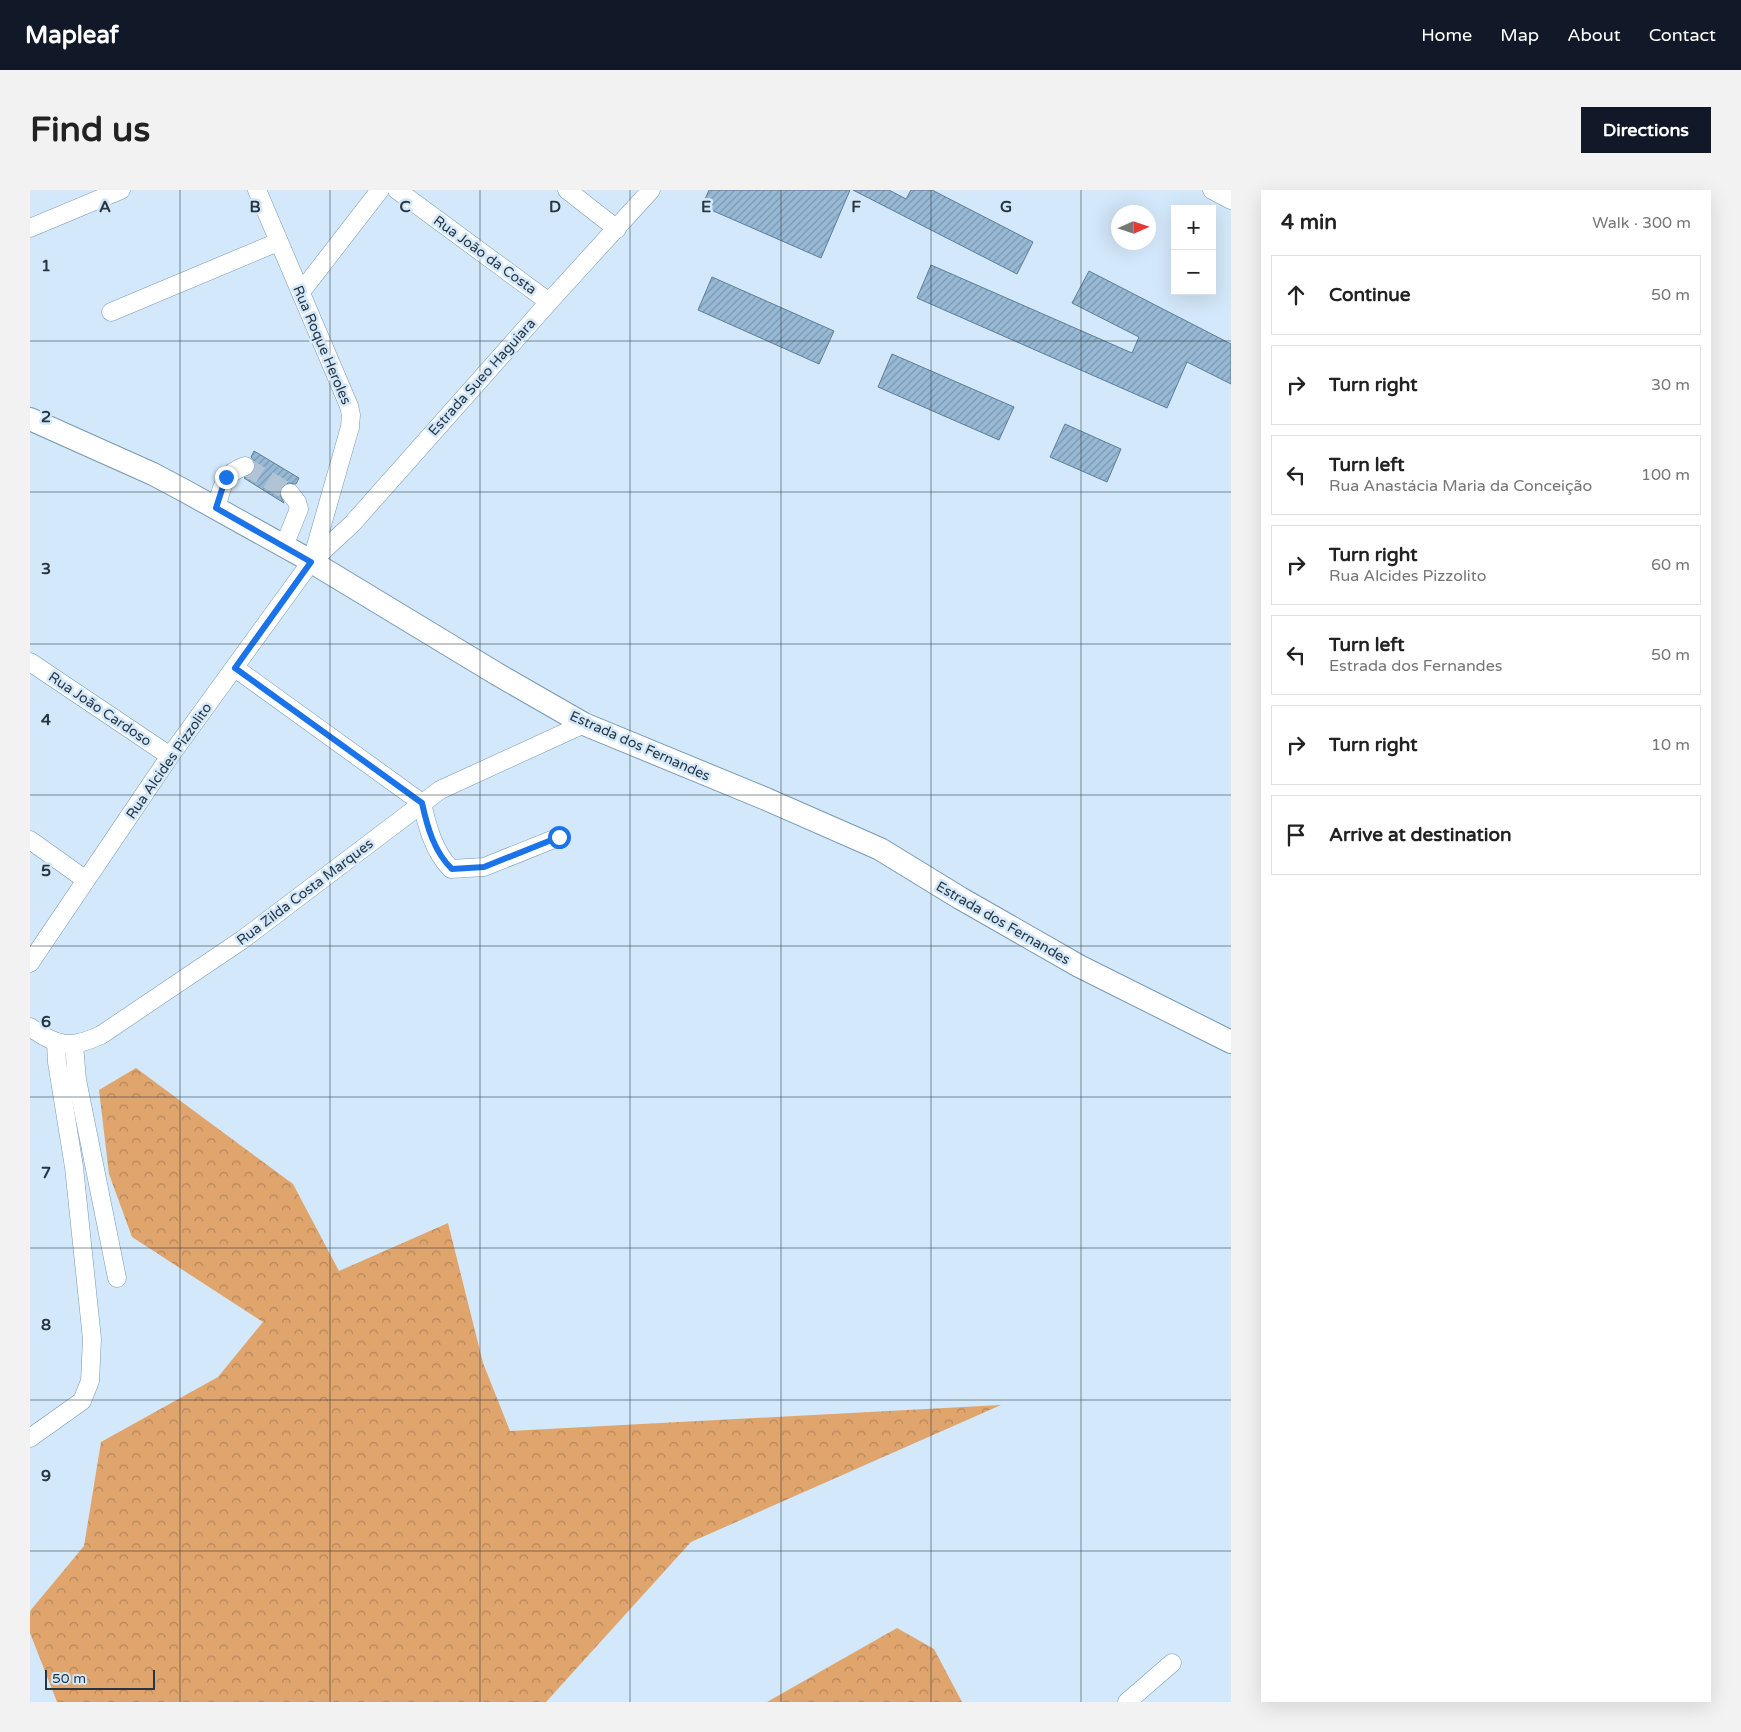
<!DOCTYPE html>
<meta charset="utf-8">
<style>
body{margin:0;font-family:"Varela Round",sans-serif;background:#f2f2f2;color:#222}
.controls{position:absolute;right:15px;top:15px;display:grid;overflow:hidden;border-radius:0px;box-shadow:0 5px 20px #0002}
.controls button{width:45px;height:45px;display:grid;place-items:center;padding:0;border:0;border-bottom:1px solid #e0e0e0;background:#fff;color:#222;font:25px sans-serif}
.compass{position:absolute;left:1081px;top:15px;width:45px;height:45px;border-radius:50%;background:#fff;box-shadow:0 5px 20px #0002;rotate:87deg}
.scale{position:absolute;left:15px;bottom:12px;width:110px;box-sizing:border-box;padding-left:5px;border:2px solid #283641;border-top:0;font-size:14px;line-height:18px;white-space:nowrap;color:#283641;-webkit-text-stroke:4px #d3e8fa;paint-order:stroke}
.stop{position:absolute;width:15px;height:15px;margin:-11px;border:4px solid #1a73e8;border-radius:50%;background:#fff}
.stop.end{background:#1a73e8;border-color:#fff;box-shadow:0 1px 5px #0008}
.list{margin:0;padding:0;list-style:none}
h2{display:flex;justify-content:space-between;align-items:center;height:65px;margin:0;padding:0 20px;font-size:21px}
h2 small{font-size:16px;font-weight:400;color:#767676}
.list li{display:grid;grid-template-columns:32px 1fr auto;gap:15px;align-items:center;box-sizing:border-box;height:80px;margin:0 10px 10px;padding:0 10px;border:1px solid #e0e0e0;border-radius:0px}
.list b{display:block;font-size:19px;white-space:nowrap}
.list p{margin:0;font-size:16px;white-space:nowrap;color:#767676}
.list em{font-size:16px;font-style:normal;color:#767676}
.icon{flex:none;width:28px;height:28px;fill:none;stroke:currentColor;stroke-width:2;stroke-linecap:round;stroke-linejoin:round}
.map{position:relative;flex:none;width:1201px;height:1512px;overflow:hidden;border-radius:0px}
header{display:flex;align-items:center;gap:30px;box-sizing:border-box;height:70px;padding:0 25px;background:#111827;color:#fff}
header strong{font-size:24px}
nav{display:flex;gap:28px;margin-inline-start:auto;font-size:18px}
.intro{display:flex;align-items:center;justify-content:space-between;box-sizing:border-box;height:120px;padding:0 30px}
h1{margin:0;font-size:35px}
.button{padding:12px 22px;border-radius:0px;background:#111827;color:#fff;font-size:18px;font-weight:700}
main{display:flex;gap:30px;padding:0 30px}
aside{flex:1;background:#fff;border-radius:0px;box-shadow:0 5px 20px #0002}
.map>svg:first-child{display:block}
.forest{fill:url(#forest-crowns)}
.building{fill:url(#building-hatch);stroke:#5d7d98}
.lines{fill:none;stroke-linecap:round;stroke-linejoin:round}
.minor-tunnel{stroke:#b1c4d5;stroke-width:18;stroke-dasharray:18 9;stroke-linecap:butt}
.minor-casing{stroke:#7799b4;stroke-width:19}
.major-casing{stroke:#7799b4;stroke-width:24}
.minor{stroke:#fff;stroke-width:18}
.major{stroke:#fff;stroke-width:22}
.route{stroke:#1a73e8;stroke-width:6}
.grid{fill:none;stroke:#283641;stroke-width:1;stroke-opacity:0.55}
.labels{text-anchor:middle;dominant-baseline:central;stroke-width:5;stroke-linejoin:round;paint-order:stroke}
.street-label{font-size:14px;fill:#283641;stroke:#d3e8fa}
.grid-label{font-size:16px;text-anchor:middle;font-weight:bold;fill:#283641;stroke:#d3e8fa;stroke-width:5;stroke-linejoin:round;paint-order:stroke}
</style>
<header>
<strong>Mapleaf</strong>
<nav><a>Home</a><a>Map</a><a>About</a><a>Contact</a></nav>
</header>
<div class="intro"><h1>Find us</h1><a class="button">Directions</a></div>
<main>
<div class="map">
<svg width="1201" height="1512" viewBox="0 0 1201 1512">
<defs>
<pattern id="forest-crowns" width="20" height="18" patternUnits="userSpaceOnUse" patternTransform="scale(1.25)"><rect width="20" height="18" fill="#e0a46d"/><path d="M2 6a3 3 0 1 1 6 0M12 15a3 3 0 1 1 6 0" fill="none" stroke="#b6865b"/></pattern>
<pattern id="building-hatch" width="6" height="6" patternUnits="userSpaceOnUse" patternTransform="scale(1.25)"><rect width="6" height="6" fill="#97b9d5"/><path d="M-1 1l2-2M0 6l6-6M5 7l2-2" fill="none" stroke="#7b97ae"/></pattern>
</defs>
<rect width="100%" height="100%" fill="#d3e8fa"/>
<g class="forest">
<path d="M 106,878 L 263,994 L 309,1081 L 418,1033 L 453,1173 L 480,1241 L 971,1215 L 661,1352 L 516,1512 L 27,1512 L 0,1443 L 0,1421 L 54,1356 L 71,1252 L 188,1187 L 233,1132 L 102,1047 L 79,984 L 69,900 Z"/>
<path d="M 867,1438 L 904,1459 L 932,1512 L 737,1512 Z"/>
</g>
<g class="building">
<path d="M 679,0 L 820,0 L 791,68 L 672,16 Z"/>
<path d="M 823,0 L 859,0 L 876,9 L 881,0 L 902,0 L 1003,52 L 987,84 Z"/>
<path d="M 901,75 L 1102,163 L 1109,147 L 1042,113 L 1059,81 L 1201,154 L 1201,194 L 1157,172 L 1137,218 L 887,108 Z"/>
<path d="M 682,87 L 804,141 L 789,174 L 668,120 Z"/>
<path d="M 862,164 L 984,217 L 969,250 L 848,197 Z"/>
<path d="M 1035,234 L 1091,259 L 1077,292 L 1020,267 Z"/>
<path d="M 224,261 L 269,288 L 266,294 L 258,293 L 250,299 L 250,305 L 254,313 L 214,288 L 224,282 L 225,272 L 221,267 Z"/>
</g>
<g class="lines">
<path class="minor-tunnel" d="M 215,276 L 260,303"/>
<g class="minor-casing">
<g id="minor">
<path d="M 227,0 L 319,216 L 321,225 L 320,237 L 282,370"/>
<path d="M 367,0 L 519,112"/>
<path d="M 537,0 L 587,39"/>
<path d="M 1182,0 L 1201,10"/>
<path d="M 0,38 L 91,0"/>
<path d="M 271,102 L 350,0"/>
<path d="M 81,122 L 248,52"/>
<path d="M 186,318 C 193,297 191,285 215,276"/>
<path d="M 254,356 L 269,319 L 267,312 L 260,303"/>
<path d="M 0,472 L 140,566"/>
<path d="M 205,478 L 392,613 C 397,636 404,662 421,679 L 454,677 L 529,647"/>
<path d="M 0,650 L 56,690"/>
<path d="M 0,773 L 140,566 L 281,372 L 322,334 L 519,112 L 621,0"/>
<path d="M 0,837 C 27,857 41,859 71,845 L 212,750 L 410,600 L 554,534"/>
<path d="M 44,855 L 47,890 L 87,1088"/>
<path d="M 0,1248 L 52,1211 L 60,1191 L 62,1149 L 44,977 L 27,872 L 26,852"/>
<path d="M 1097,1512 L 1142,1473"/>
</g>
</g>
<g class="major-casing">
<path id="major" d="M 0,229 L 123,284 L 155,301 L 272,366 L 467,484 L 554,534 L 736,609 L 850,659 L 930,708 L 1049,776 L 1201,852"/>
</g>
<use href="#minor" class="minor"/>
<use href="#major" class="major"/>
</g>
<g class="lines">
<path class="route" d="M 196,287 L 186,318 L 281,372 L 205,478 L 392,613 C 397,636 404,662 422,679 L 454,677 L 529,647"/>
</g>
<path class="grid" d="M 150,0 L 150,1512M 300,0 L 300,1512M 450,0 L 450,1512M 600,0 L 600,1512M 751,0 L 751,1512M 901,0 L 901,1512M 1051,0 L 1051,1512M 0,151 L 1201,151M 0,302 L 1201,302M 0,454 L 1201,454M 0,605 L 1201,605M 0,756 L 1201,756M 0,907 L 1201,907M 0,1058 L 1201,1058M 0,1210 L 1201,1210M 0,1361 L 1201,1361"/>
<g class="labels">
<g class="street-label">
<text transform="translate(455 65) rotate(36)">Rua João da Costa</text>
<text transform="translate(292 155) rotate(67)">Rua Roque Heroles</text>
<text transform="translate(452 187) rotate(-48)">Estrada Sueo Haguiara</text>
<text transform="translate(70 519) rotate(34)">Rua João Cardoso</text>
<text transform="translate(610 556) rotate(24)">Estrada dos Fernandes</text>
<text transform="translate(139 571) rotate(-55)">Rua Alcides Pizzolito</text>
<text transform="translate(275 702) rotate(-37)">Rua Zilda Costa Marques</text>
<text transform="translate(973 733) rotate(30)">Estrada dos Fernandes</text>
</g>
</g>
<g class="grid-label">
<text x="75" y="22">A</text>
<text x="225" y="22">B</text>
<text x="375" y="22">C</text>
<text x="525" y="22">D</text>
<text x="676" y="22">E</text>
<text x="826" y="22">F</text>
<text x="976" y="22">G</text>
<text x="16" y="81">1</text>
<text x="16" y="232">2</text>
<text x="16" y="384">3</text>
<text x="16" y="535">4</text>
<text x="16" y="686">5</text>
<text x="16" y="837">6</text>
<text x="16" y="988">7</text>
<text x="16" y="1140">8</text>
<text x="16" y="1291">9</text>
</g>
</svg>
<div class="controls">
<button>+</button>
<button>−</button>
</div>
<svg class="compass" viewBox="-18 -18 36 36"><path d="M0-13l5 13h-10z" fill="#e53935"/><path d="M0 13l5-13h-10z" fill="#767676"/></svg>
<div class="scale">50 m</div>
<div class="stop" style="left:529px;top:647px"></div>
<div class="stop end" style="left:196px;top:287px"></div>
</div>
<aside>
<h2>4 min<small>Walk · 300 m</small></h2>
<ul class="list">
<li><svg class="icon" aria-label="ahead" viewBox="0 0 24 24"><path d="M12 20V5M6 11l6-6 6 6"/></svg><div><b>Continue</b></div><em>50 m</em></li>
<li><svg class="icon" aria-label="right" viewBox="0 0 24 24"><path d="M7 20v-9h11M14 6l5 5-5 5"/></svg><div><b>Turn right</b></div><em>30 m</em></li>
<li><svg class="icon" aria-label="left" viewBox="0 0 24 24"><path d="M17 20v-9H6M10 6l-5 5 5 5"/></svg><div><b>Turn left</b><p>Rua Anastácia Maria da Conceição</p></div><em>100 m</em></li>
<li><svg class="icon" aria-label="right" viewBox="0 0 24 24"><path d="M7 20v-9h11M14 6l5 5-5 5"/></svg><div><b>Turn right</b><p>Rua Alcides Pizzolito</p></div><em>60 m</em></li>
<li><svg class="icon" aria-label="left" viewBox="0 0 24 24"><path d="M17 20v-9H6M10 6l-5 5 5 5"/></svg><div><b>Turn left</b><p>Estrada dos Fernandes</p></div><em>50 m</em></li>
<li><svg class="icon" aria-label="right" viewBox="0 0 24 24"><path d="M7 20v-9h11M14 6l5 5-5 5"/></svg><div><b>Turn right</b></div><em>10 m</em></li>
<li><svg class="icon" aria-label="arrive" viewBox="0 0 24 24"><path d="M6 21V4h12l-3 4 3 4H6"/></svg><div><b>Arrive at destination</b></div></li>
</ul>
</aside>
</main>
